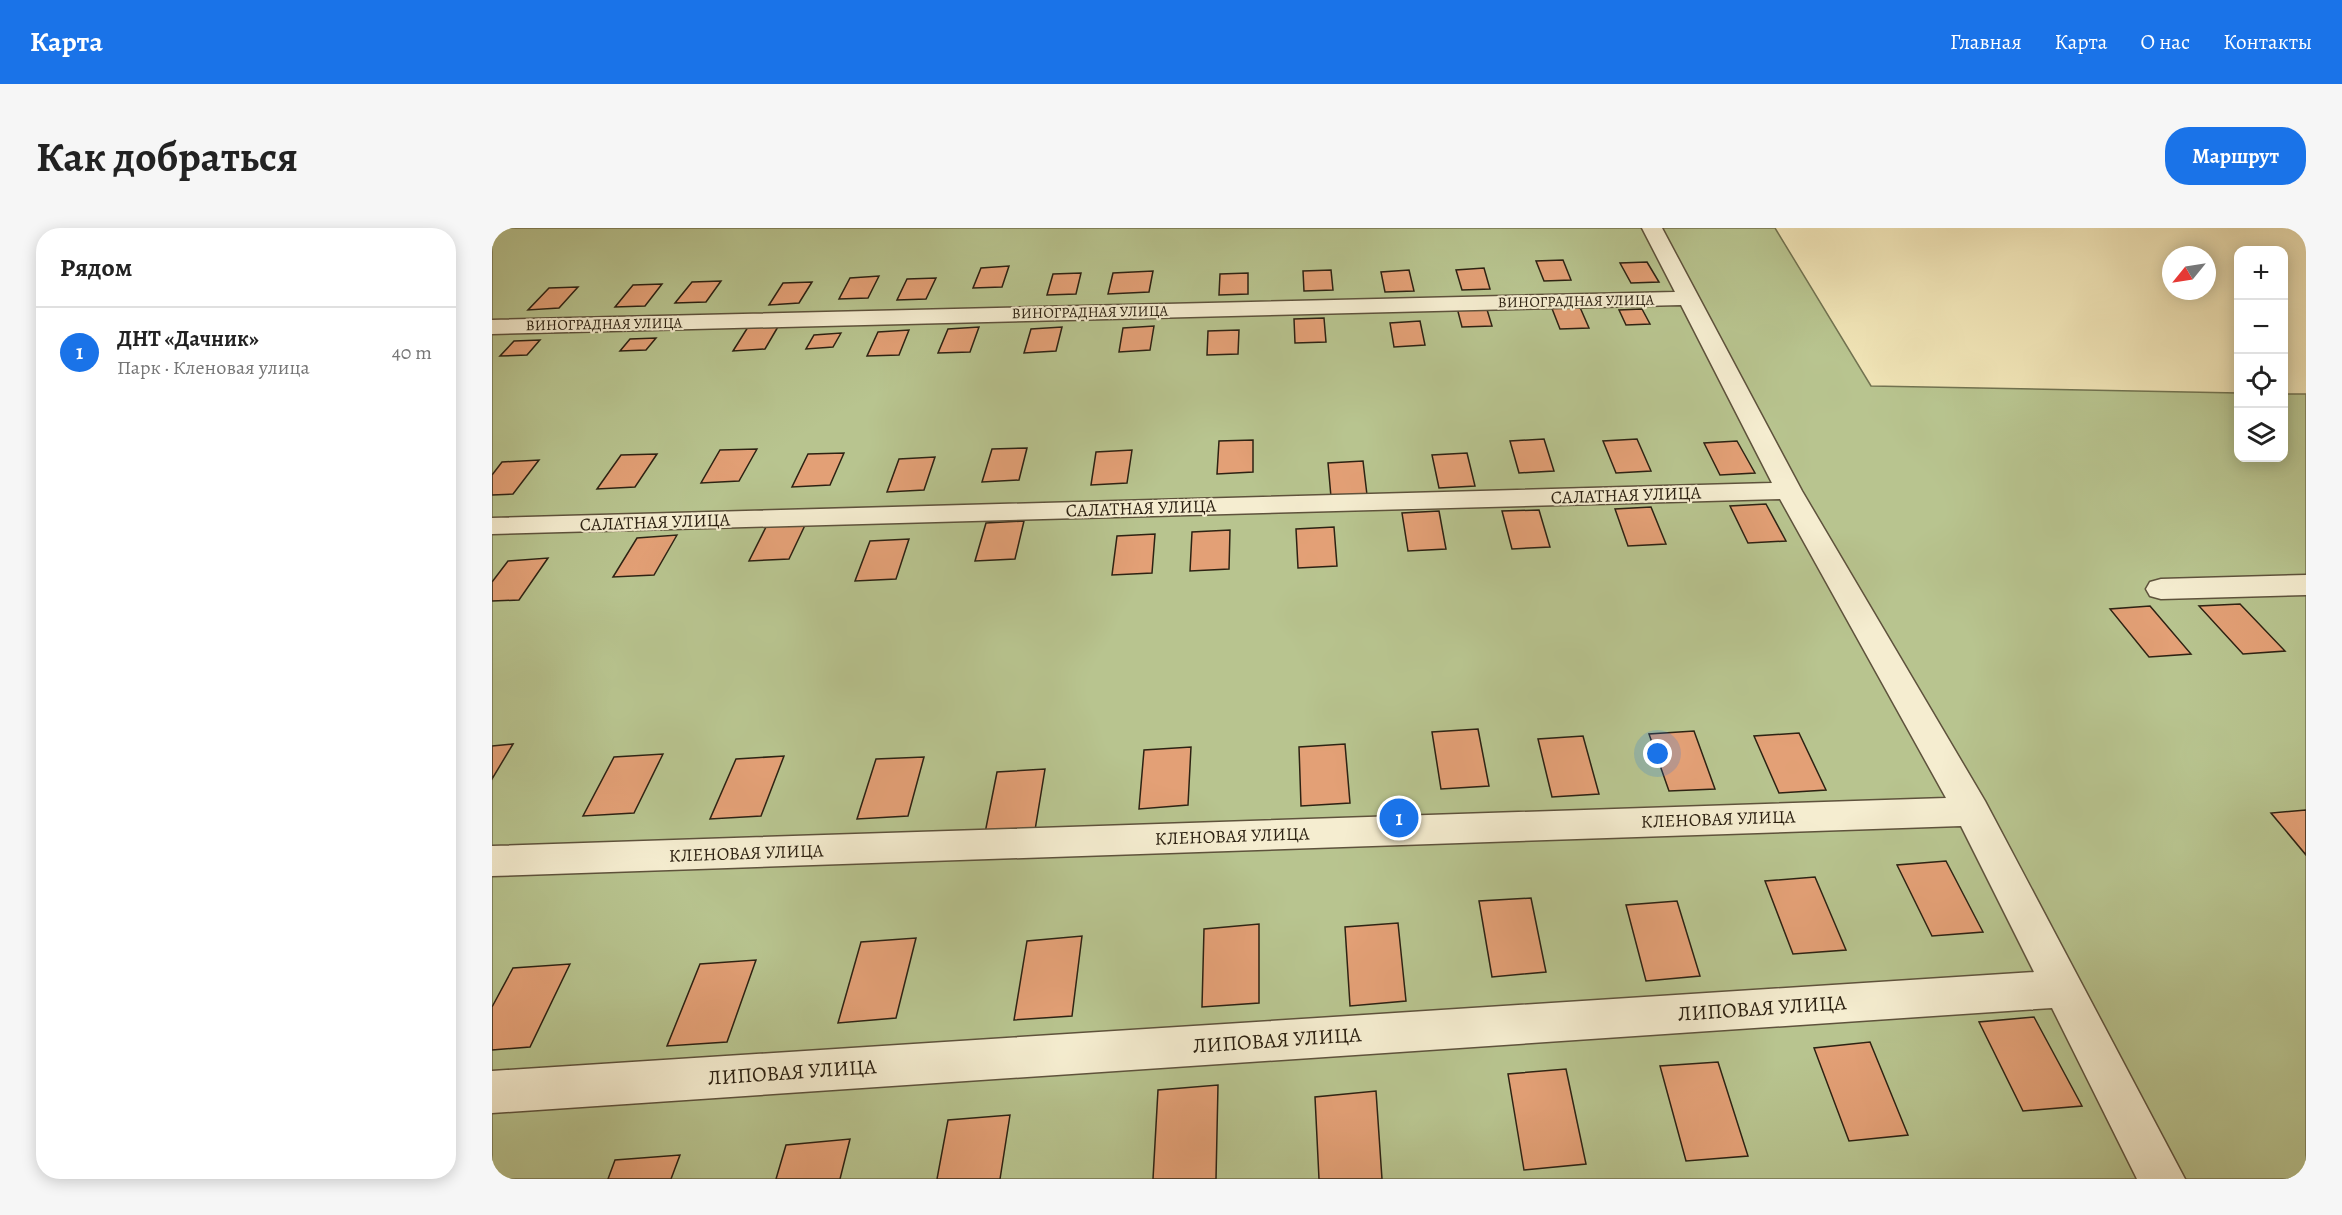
<!DOCTYPE html>
<html lang="ru">
<meta charset="utf-8">
<style>
body{margin:0;font-family:Alegreya,serif;background:#f6f6f6;color:#222}
.controls{position:absolute;right:18px;top:18px;display:grid;overflow:hidden;border-radius:12px;box-shadow:0 3px 15px #0003}
.controls button{width:54px;height:54px;display:grid;place-items:center;padding:0;border:0;border-bottom:2px solid #e0e0e0;background:#fff;color:#222;font:30px sans-serif}
.compass{position:absolute;left:1670px;top:18px;width:54px;height:54px;border-radius:50%;background:#fff;box-shadow:0 3px 15px #0003;rotate:240deg}
.you{position:absolute;left:1166px;top:526px;width:21px;height:21px;margin:-15px;border:4px solid #fff;border-radius:50%;background:#1a73e8;box-shadow:0 0 0 9px #1a73e833}
.badge{display:grid;place-items:center;width:39px;height:39px;border-radius:50%;background:#1a73e8;color:#fff;font-size:20px;font-weight:700}
.pin{position:absolute;translate:-50% -50%;border:3px solid #fff;box-shadow:0 2px 6px #0006}
.list{margin:0;padding:0;list-style:none}
h2{display:flex;justify-content:space-between;align-items:center;height:78px;margin:0;padding:0 24px;font-size:26px}
h2 small{font-size:20px;font-weight:400;color:#767676}
.list li{display:grid;grid-template-columns:39px 1fr auto;gap:18px;align-items:center;box-sizing:border-box;height:90px;padding:0 24px;border-top:2px solid #e0e0e0}
.list b{display:block;font-size:22px;white-space:nowrap}
.list p{margin:0;font-size:20px;white-space:nowrap;color:#767676}
.list em{font-size:20px;font-style:normal;color:#767676}
.icon{flex:none;width:33px;height:33px;fill:none;stroke:currentColor;stroke-width:2;stroke-linecap:round;stroke-linejoin:round}
.map{position:relative;flex:none;width:1814px;height:951px;overflow:hidden;border-radius:24px}
header{display:flex;align-items:center;gap:36px;box-sizing:border-box;height:84px;padding:0 30px;background:#1a73e8;color:#fff}
header strong{font-size:28px}
nav{display:flex;gap:33px;margin-inline-start:auto;font-size:21px}
.intro{display:flex;align-items:center;justify-content:space-between;box-sizing:border-box;height:144px;padding:0 36px}
h1{margin:0;font-size:42px}
.button{padding:15px 27px;border-radius:24px;background:#1a73e8;color:#fff;font-size:21px;font-weight:700}
main{display:flex;gap:36px;padding:0 36px}
aside{flex:1;background:#fff;border-radius:24px;box-shadow:0 3px 15px #0003}
.map>svg:first-child{display:block}
.green{fill:#b8c48f;stroke:#727351;stroke-width:1.5}
.building{fill:#e3a076;stroke:#2d2213;stroke-width:1.5}
.lines{fill:none;stroke-linecap:round;stroke-linejoin:round}
.street-casing{stroke:#5e523c;stroke-width:3}
.street{fill:#f5edd0;fill-rule:evenodd}
.labels{text-anchor:middle;dominant-baseline:central;stroke-width:4.5;stroke-linejoin:round;paint-order:stroke}
.far-street-label{font-size:15px;fill:#2d2213;stroke:#f5edd0}
.street-label{font-size:18px;fill:#2d2213;stroke:#f5edd0}
.near-street-label{font-size:21px;fill:#2d2213;stroke:#f5edd0}
</style>
<header>
<strong>Карта</strong>
<nav><a>Главная</a><a>Карта</a><a>О нас</a><a>Контакты</a></nav>
</header>
<div class="intro"><h1>Как добраться</h1><a class="button">Маршрут</a></div>
<main>
<aside>
<h2>Рядом<small></small></h2>
<ul class="list">
<li><span class="badge">1</span><div><b>ДНТ «Дачник»</b><p>Парк · Кленовая улица</p></div><em>40 m</em></li>
</ul>
</aside>
<div class="map">
<svg width="1814" height="951" viewBox="0 0 1814 951">
<rect width="100%" height="100%" fill="#f0e4b6"/>
<filter id="stains"><feTurbulence type="fractalNoise" baseFrequency=".00333" numOctaves="4"/><feColorMatrix values="0 0 0 0 .2 0 0 0 0 .09 0 0 0 0 .02 0 0 0 .5 -.17"/></filter>
<radialGradient id="worn" r=".72"><stop offset=".6" stop-color="#630" stop-opacity="0"/><stop offset="1" stop-color="#630" stop-opacity=".3"/></radialGradient>
<path class="green" d="M 0,0 L 1283,0 L 1379,158 L 1746,165 L 1746,230 L 1792,230 L 1792,166 L 1814,166 L 1814,951 L 0,951 Z"/>
<g class="building">
<path d="M 1071,32 L 1079,52 L 1052,53 L 1044,33 Z"/>
<path d="M 1155,34 L 1167,54 L 1139,55 L 1128,35 Z"/>
<path d="M 517,38 L 510,59 L 481,60 L 489,40 Z"/>
<path d="M 992,40 L 998,61 L 970,62 L 964,42 Z"/>
<path d="M 839,42 L 841,62 L 812,63 L 811,43 Z"/>
<path d="M 917,42 L 922,63 L 893,64 L 889,44 Z"/>
<path d="M 661,43 L 657,64 L 616,66 L 621,45 Z"/>
<path d="M 589,45 L 584,66 L 555,67 L 561,46 Z"/>
<path d="M 756,45 L 756,66 L 727,67 L 728,46 Z"/>
<path d="M 387,48 L 376,70 L 347,71 L 358,50 Z"/>
<path d="M 444,50 L 434,71 L 405,72 L 415,51 Z"/>
<path d="M 229,53 L 214,74 L 183,75 L 200,54 Z"/>
<path d="M 320,54 L 307,75 L 277,77 L 291,55 Z"/>
<path d="M 170,56 L 153,78 L 123,79 L 141,57 Z"/>
<path d="M 86,59 L 67,80 L 36,82 L 57,60 Z"/>
<path d="M 993,75 L 1000,98 L 970,99 L 964,76 Z"/>
<path d="M 1087,77 L 1097,100 L 1068,101 L 1059,78 Z"/>
<path d="M 1150,81 L 1158,96 L 1134,97 L 1127,82 Z"/>
<path d="M 832,90 L 834,114 L 803,115 L 802,91 Z"/>
<path d="M 928,93 L 933,117 L 902,119 L 898,95 Z"/>
<path d="M 287,97 L 273,121 L 241,123 L 256,99 Z"/>
<path d="M 662,98 L 658,122 L 627,124 L 631,100 Z"/>
<path d="M 487,99 L 478,124 L 446,125 L 456,101 Z"/>
<path d="M 570,99 L 564,123 L 532,125 L 539,101 Z"/>
<path d="M 417,102 L 407,127 L 375,128 L 386,104 Z"/>
<path d="M 747,102 L 746,126 L 715,127 L 716,103 Z"/>
<path d="M 349,105 L 341,119 L 314,121 L 322,107 Z"/>
<path d="M 164,110 L 154,122 L 128,123 L 138,111 Z"/>
<path d="M 48,112 L 35,127 L 8,128 L 22,113 Z"/>
<path d="M 1052,211 L 1062,243 L 1027,245 L 1018,213 Z"/>
<path d="M 1145,211 L 1159,243 L 1124,245 L 1111,213 Z"/>
<path d="M 761,212 L 761,244 L 725,246 L 727,213 Z"/>
<path d="M 1245,213 L 1263,245 L 1228,247 L 1212,215 Z"/>
<path d="M 535,220 L 527,252 L 490,254 L 500,221 Z"/>
<path d="M 265,221 L 247,253 L 209,255 L 228,222 Z"/>
<path d="M 640,222 L 635,255 L 599,257 L 604,224 Z"/>
<path d="M 352,225 L 338,257 L 300,259 L 316,226 Z"/>
<path d="M 975,225 L 983,258 L 947,260 L 940,227 Z"/>
<path d="M 165,226 L 143,259 L 105,261 L 129,227 Z"/>
<path d="M 443,229 L 432,262 L 395,264 L 407,231 Z"/>
<path d="M 47,232 L 21,266 L 0,267 L 0,247 L 10,234 Z"/>
<path d="M 871,233 L 875,267 L 839,269 L 836,235 Z"/>
<path d="M 1274,276 L 1294,313 L 1256,315 L 1238,278 Z"/>
<path d="M 1159,279 L 1174,316 L 1136,318 L 1123,281 Z"/>
<path d="M 1047,282 L 1058,319 L 1020,321 L 1010,283 Z"/>
<path d="M 947,283 L 954,321 L 916,323 L 910,285 Z"/>
<path d="M 315,293 L 297,331 L 257,333 L 276,295 Z"/>
<path d="M 532,293 L 523,331 L 483,333 L 494,295 Z"/>
<path d="M 842,299 L 845,338 L 806,340 L 804,301 Z"/>
<path d="M 738,302 L 737,341 L 698,343 L 700,304 Z"/>
<path d="M 663,306 L 660,345 L 620,347 L 625,308 Z"/>
<path d="M 185,307 L 162,347 L 121,349 L 145,310 Z"/>
<path d="M 417,311 L 404,351 L 363,353 L 378,313 Z"/>
<path d="M 56,330 L 27,372 L 0,373 L 0,354 L 16,333 Z"/>
<path d="M 1748,376 L 1793,423 L 1751,426 L 1707,378 Z"/>
<path d="M 1658,378 L 1699,426 L 1657,429 L 1618,381 Z"/>
<path d="M 986,501 L 997,558 L 949,561 L 940,504 Z"/>
<path d="M 1202,503 L 1223,561 L 1177,563 L 1157,506 Z"/>
<path d="M 1307,505 L 1334,562 L 1287,565 L 1262,508 Z"/>
<path d="M 1091,508 L 1107,566 L 1060,569 L 1046,511 Z"/>
<path d="M 21,516 L 0,551 L 0,518 Z"/>
<path d="M 853,516 L 858,575 L 809,578 L 807,519 Z"/>
<path d="M 699,519 L 696,577 L 647,581 L 652,522 Z"/>
<path d="M 171,526 L 142,585 L 91,588 L 122,529 Z"/>
<path d="M 292,528 L 269,588 L 218,591 L 244,531 Z"/>
<path d="M 432,529 L 416,588 L 365,591 L 384,531 Z"/>
<path d="M 553,541 L 543,602 L 493,605 L 505,544 Z"/>
<path d="M 1814,582 L 1814,627 L 1779,585 Z"/>
<path d="M 1454,633 L 1491,704 L 1440,708 L 1405,637 Z"/>
<path d="M 1323,649 L 1354,722 L 1301,726 L 1273,653 Z"/>
<path d="M 1039,670 L 1054,744 L 1000,749 L 987,673 Z"/>
<path d="M 1185,673 L 1208,748 L 1154,753 L 1134,677 Z"/>
<path d="M 906,695 L 914,773 L 858,778 L 853,699 Z"/>
<path d="M 767,696 L 767,775 L 710,779 L 712,701 Z"/>
<path d="M 590,708 L 580,788 L 522,792 L 535,713 Z"/>
<path d="M 424,710 L 404,790 L 346,795 L 369,714 Z"/>
<path d="M 264,732 L 235,814 L 175,818 L 208,736 Z"/>
<path d="M 78,736 L 38,819 L 0,822 L 0,779 L 21,740 Z"/>
<path d="M 1542,789 L 1590,878 L 1531,883 L 1487,794 Z"/>
<path d="M 1378,814 L 1416,907 L 1357,913 L 1322,820 Z"/>
<path d="M 1226,834 L 1256,928 L 1194,933 L 1168,838 Z"/>
<path d="M 1074,841 L 1094,936 L 1032,942 L 1016,846 Z"/>
<path d="M 726,857 L 724,951 L 661,951 L 666,862 Z"/>
<path d="M 884,863 L 890,951 L 827,951 L 823,869 Z"/>
<path d="M 518,887 L 508,951 L 445,951 L 456,892 Z"/>
<path d="M 358,911 L 348,951 L 284,951 L 294,917 Z"/>
<path d="M 188,927 L 179,951 L 116,951 L 123,932 Z"/>
</g>
<g class="lines">
<g class="street-casing">
<g id="street">
<path d="M 1150,0 L 1170,0 L 1310,263 L 1493,573 L 1693,951 L 1645,951 L 1560,780 L 0,885 L 0,843 L 1542,744 L 1469,598 L 0,648 L 0,618 L 1454,570 L 1288,271 L 0,306 L 0,290 L 1280,255 L 1189,77 L 0,106 L 0,92 L 1183,64 Z"/>
<path d="M 1814,347 L 1814,367 L 1669,371 L 1658,368 L 1654,361 L 1658,354 L 1669,351 Z"/>
</g>
</g>
<use href="#street" class="street"/>
</g>
<g class="labels">
<g class="far-street-label">
<text transform="translate(1084 73) rotate(-1)">ВИНОГРАДНАЯ УЛИЦА</text>
<text transform="translate(598 84) rotate(-1)">ВИНОГРАДНАЯ УЛИЦА</text>
<text transform="translate(112 96) rotate(-1)">ВИНОГРАДНАЯ УЛИЦА</text>
</g>
<g class="street-label">
<text transform="translate(1134 267) rotate(-2)">САЛАТНАЯ УЛИЦА</text>
<text transform="translate(649 280) rotate(-2)">САЛАТНАЯ УЛИЦА</text>
<text transform="translate(163 294) rotate(-2)">САЛАТНАЯ УЛИЦА</text>
<text transform="translate(1226 591) rotate(-2)">КЛЕНОВАЯ УЛИЦА</text>
<text transform="translate(740 608) rotate(-2)">КЛЕНОВАЯ УЛИЦА</text>
<text transform="translate(254 625) rotate(-2)">КЛЕНОВАЯ УЛИЦА</text>
</g>
<g class="near-street-label">
<text transform="translate(1270 780) rotate(-4)">ЛИПОВАЯ УЛИЦА</text>
<text transform="translate(785 812) rotate(-4)">ЛИПОВАЯ УЛИЦА</text>
<text transform="translate(300 844) rotate(-4)">ЛИПОВАЯ УЛИЦА</text>
</g>
</g>
<rect width="100%" height="100%" filter="url(#stains)"/>
<rect width="100%" height="100%" fill="url(#worn)"/>
</svg>
<div class="controls">
<button>+</button>
<button>−</button>
<button><svg class="icon" aria-label="locate" viewBox="0 0 24 24"><circle cx="12" cy="12" r="6"/><path d="M12 2v4M12 18v4M2 12h4M18 12h4"/></svg></button>
<button><svg class="icon" aria-label="layers" viewBox="0 0 24 24"><path d="M12 4l9 5-9 5-9-5zM3 14l9 5 9-5"/></svg></button>
</div>
<svg class="compass" viewBox="-18 -18 36 36"><path d="M0-13l5 13h-10z" fill="#e53935"/><path d="M0 13l5-13h-10z" fill="#767676"/></svg>
<div class="you"></div>
<div class="pin badge" style="left:907px;top:590px">1</div>
</div>
</main>
